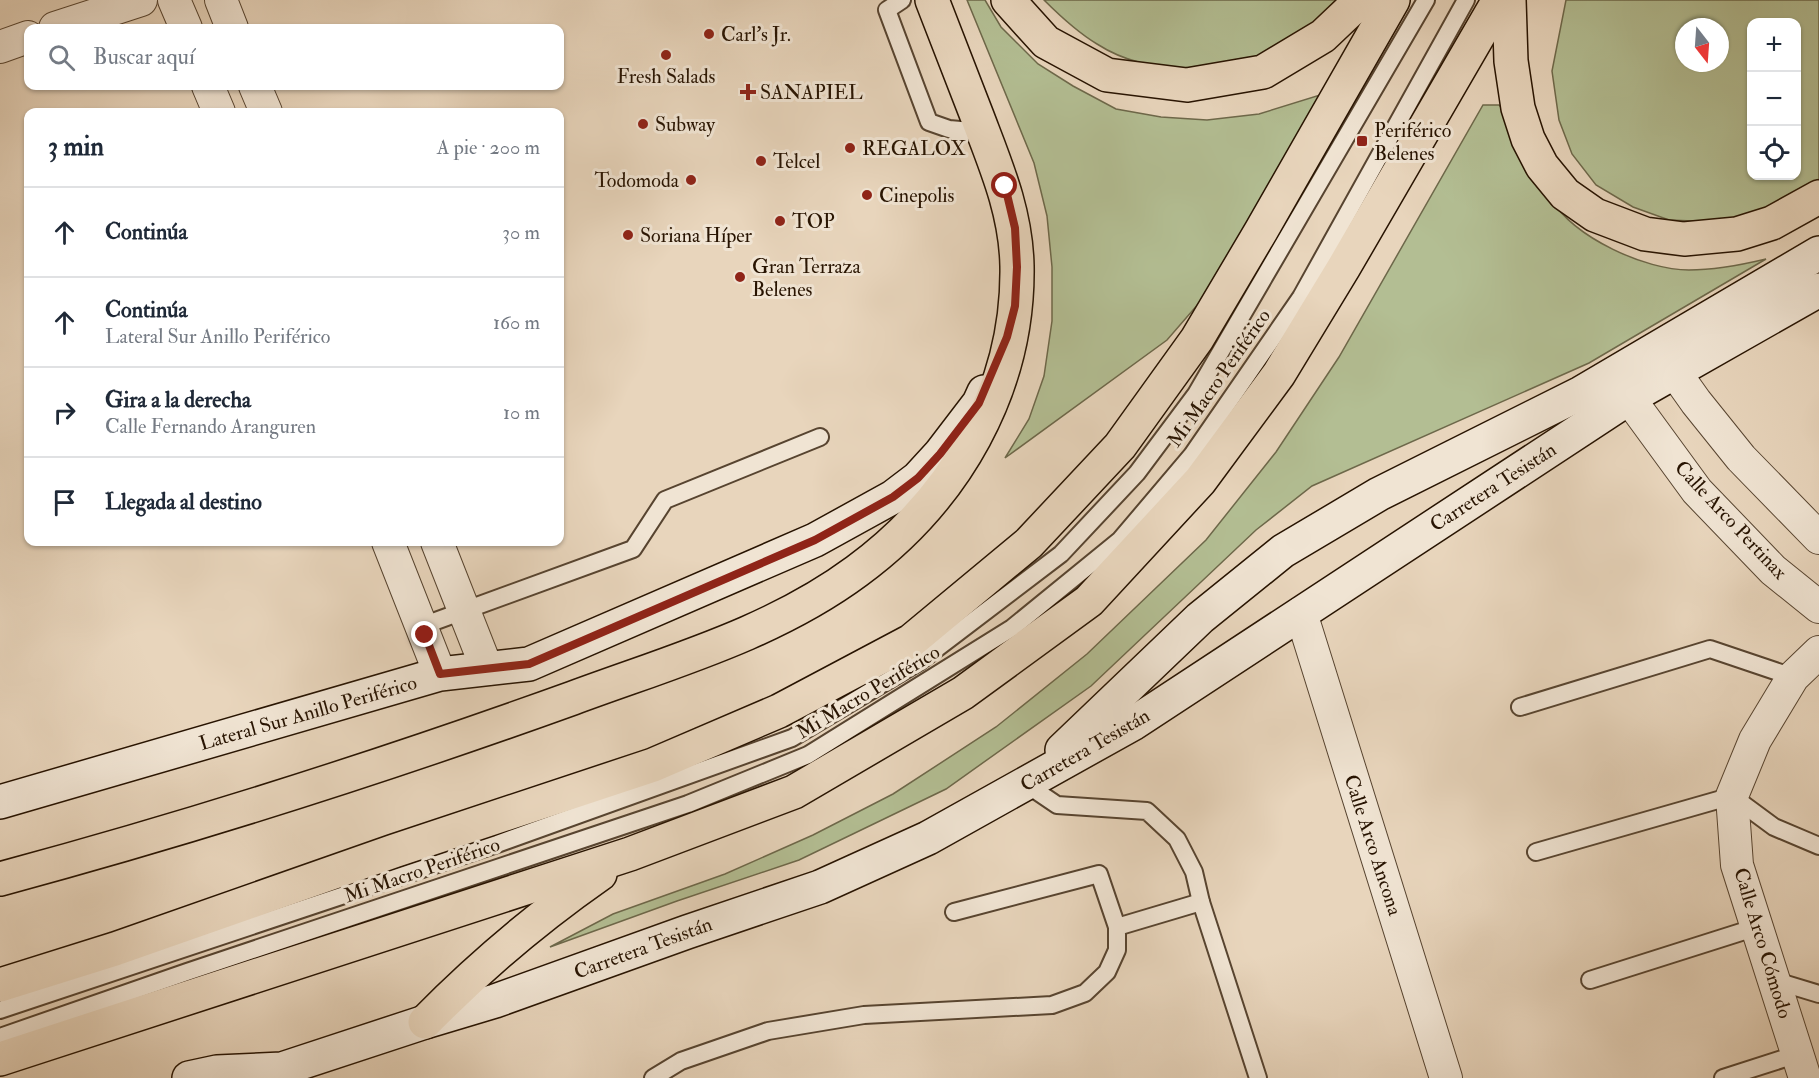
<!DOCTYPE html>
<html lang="es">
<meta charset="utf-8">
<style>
body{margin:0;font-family:"IM FELL Double Pica",serif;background:#f2f2f3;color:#1f2937}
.controls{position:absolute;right:18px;top:18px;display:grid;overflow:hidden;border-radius:12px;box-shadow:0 2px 4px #0004}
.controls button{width:54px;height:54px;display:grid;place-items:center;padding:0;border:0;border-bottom:2px solid #e0e1e3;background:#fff;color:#1f2937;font:30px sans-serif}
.compass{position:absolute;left:1675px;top:18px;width:54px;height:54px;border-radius:50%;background:#fff;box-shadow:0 2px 4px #0004;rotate:163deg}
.stop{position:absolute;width:18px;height:18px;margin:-14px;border:4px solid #8f2418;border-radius:50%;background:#fff}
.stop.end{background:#8f2418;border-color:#fff;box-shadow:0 2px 6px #0008}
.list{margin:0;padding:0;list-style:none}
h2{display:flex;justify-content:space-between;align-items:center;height:78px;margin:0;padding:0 24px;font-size:26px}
h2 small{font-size:20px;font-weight:400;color:#747a83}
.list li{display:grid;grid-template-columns:39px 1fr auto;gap:18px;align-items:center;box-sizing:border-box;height:90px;padding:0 24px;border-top:2px solid #e0e1e3}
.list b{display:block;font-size:22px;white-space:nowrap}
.list p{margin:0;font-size:20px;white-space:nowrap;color:#747a83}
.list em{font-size:20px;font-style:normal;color:#747a83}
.icon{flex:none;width:33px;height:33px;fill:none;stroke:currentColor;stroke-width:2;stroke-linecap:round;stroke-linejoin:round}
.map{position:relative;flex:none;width:1819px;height:1078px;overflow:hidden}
.search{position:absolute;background:#fff;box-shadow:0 2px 4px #0004;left:24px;top:24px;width:540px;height:66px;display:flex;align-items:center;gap:15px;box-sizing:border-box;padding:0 21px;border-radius:12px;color:#747a83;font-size:22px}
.panel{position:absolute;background:#fff;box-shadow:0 2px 4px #0004;left:24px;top:108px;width:540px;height:438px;border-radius:12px}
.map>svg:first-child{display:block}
.green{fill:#b3be93;stroke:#6d684a;stroke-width:1.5;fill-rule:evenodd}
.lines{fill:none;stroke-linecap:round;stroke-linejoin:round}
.service-casing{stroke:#574430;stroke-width:20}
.minor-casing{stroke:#574430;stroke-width:34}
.secondary-casing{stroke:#271301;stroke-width:36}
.primary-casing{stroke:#271301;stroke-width:36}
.motorway-casing{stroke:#271301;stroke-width:36}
.service{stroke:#f0e4d3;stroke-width:16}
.minor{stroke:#f0e4d3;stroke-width:32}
.secondary{stroke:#f0e4d3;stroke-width:33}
.primary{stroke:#e8d5bc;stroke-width:33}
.motorway{stroke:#e8d5bc;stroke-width:33}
.route{stroke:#8f2418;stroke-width:8}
.poi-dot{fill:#8f2418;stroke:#f0e4d3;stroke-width:2}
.labels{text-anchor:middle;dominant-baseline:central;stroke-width:6;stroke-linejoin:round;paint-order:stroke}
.poi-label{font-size:20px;fill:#271301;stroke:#f0e4d3;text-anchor:start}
.street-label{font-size:20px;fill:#271301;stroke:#f0e4d3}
</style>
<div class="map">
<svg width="1819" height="1078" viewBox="0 0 1819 1078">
<rect width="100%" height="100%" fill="#e8d5bc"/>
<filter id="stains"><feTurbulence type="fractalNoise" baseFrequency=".00333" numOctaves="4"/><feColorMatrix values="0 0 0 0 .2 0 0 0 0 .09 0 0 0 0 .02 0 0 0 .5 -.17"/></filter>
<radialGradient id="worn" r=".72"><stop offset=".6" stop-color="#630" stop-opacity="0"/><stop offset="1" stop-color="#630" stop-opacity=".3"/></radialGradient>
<g class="green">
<path d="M 967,0 L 985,0 L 1001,27 L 1038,64 L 1073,86 L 1116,109 L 1161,117 L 1207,120 L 1259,114 L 1320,95 L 1206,295 L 1167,340 L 1005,458 L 1029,419 L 1044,376 L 1052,321 L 1052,267 L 1047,216 L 1034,163 Z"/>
<path d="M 1044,0 L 1340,0 C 1326,12 1298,41 1284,48 C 1228,74 1150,78 1097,44 C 1077,32 1060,16 1044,0 Z"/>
<path d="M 1566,0 L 1819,0 L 1819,179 L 1762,214 L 1718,222 L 1669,220 L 1633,207 L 1596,185 L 1572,154 L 1559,120 L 1552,71 ZM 1752,22 L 1796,22 L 1796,176 L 1752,176 ZM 1684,27 L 1720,27 L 1720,63 L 1684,63 Z"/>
<path d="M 1483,105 L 1499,105 L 1504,110 C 1519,140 1533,172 1551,199 C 1575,238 1645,270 1689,270 C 1716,270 1741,265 1766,259 L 1589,363 L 1312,486 L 1256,530 L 1091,686 L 946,789 L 799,860 L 677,901 L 550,947 L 613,914 L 725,874 L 813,835 L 893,794 L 996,727 L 1087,654 L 1206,540 L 1276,452 L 1339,357 Z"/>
</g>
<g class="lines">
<g class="service-casing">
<g id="service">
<path d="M 902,0 L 887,10 L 929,122 L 949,129 L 983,132"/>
<path d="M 422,626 L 633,549 L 665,500 L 820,437"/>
<path d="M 1520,707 L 1710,649 L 1793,677"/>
<path d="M 1026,784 L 1057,805 L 1147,811 L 1177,839 L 1194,872 L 1201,902 L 1258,1078"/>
<path d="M 1536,852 L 1732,796 L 1774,827 L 1819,846"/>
<path d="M 954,912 L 1099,874 L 1117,927"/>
<path d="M 1590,980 L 1757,927"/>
<path d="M 1776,981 L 1819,994"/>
<path d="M 0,1010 L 497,844 L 792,738 L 919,662 L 1061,554 L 1137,473 L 1196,394 L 1426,0"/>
<path d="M 0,1037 L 187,972 L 688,804 L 808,755 L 1012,628 L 1120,540 L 1192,455 L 1301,297 L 1466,0"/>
<path d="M 653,1078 L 681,1061 L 768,1031 L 864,1015 L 1052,1005 L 1085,993 L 1107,972 L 1117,950 L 1117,927 L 1201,902"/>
<path d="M 1723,1078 L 1798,1054"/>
</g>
</g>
<g class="minor-casing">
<g id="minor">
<path d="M 174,0 L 186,28"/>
<path d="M 221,0 L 232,28"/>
<path d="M 55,28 L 141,0"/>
<path d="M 0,47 L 28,37"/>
<path d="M 208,86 L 219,112"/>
<path d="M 255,86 L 266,112"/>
<path d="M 1674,371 L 1696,402 L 1741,458 L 1819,538"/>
<path d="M 1629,398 L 1697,491 L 1773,570 L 1819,607"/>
<path d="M 388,542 L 440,674"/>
<path d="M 437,542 L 487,669"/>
<path d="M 1301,613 L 1446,1078"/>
<path d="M 1805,1078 L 1737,865 L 1732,796 L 1755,740 L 1793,677 L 1819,652"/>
</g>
</g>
<g class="secondary-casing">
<g id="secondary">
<path d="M 1062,750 L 1200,618 L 1283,551 L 1379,494 L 1581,393 L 1819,253"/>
<path d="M 0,802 L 440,674 L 529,664 L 815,540 L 893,497 L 918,478 L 940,454 L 979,403 L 984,392"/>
<path d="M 189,1078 L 217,1072 L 282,1069 L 425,1022 L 495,1001 L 687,932 L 820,887 L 928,838 L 1134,723 L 1629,398 L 1819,290"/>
</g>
</g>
<g class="primary-casing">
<path id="primary" d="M 0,879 C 193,827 384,766 573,698 C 670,662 772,634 857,571 C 955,499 1019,389 1017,266 C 1016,212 996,166 977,116 C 962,78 947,39 932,0"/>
</g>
<g class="motorway-casing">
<g id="motorway">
<path d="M 1008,0 L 1046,42 L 1107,75 L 1187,85 L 1263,72 L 1323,36 L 1361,0"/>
<path d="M 1509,0 L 1511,61 L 1518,108 L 1528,139 L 1542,166 L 1565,194 L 1595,215 L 1645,234 L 1684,239 L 1737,234 L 1772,223 L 1819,197"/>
<path d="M 0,985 L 115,949 L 394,851 L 653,765 L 779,711 L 911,641 L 1029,543 L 1120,446 L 1197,339 L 1261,231 L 1393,0"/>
<path d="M 425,1022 C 479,967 537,918 600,874"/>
<path d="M 0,1059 L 630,854 L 794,792 L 963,693 L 1089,601 L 1200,481 L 1279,374 L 1344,267 L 1499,0"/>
</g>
</g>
<use href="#service" class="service"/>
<use href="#minor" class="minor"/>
<use href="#secondary" class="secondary"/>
<use href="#primary" class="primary"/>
<use href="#motorway" class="motorway"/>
</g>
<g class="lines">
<path class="route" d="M 425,635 L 440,674 L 529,664 L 815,540 L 893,497 L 918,478 L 940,454 L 979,403 L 1007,337 L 1015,306 L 1017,267 L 1015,228 L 1005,186"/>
</g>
<g class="poi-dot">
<circle cx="709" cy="34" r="6"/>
<circle cx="666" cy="55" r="6"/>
<path d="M745 83h6v6h6v6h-6v6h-6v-6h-6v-6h6z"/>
<circle cx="643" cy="124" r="6"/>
<rect x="1356" y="135" width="12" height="12" rx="3"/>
<circle cx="850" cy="148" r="6"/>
<circle cx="761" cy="161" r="6"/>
<circle cx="691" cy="180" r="6"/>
<circle cx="867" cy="195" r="6"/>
<circle cx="780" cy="221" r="6"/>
<circle cx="628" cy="235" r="6"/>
<circle cx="740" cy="277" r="6"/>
</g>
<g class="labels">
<g class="poi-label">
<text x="721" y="34">Carl's Jr.</text>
<text x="666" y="76" text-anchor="middle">Fresh Salads</text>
<text x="760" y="92">SANAPIEL</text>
<text x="655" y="124">Subway</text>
<text x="1374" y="130">Periférico<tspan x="1374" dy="23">Belenes</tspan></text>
<text x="862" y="148">REGALOX</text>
<text x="773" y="161">Telcel</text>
<text x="679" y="180" text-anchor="end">Todomoda</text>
<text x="879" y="195">Cinepolis</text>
<text x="792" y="221">TOP</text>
<text x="640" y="235">Soriana Híper</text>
<text x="752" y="266">Gran Terraza<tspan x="752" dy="23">Belenes</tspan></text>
</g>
<g class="street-label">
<text transform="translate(1219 378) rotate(-55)">Mi Macro Periférico</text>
<text transform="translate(1493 487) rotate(-33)">Carretera Tesistán</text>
<text transform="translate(1731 520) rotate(47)">Calle Arco Pertinax</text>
<text transform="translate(868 692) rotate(-31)">Mi Macro Periférico</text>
<text transform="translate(308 713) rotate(-16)">Lateral Sur Anillo Periférico</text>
<text transform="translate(1085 750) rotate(-30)">Carretera Tesistán</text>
<text transform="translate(1373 845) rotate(72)">Calle Arco Ancona</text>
<text transform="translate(422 870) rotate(-19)">Mi Macro Periférico</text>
<text transform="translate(1763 943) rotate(73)">Calle Arco Cómodo</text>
<text transform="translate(643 948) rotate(-20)">Carretera Tesistán</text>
</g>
</g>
<rect width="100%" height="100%" filter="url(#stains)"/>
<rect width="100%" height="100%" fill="url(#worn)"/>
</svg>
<div class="controls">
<button>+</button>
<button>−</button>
<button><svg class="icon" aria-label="locate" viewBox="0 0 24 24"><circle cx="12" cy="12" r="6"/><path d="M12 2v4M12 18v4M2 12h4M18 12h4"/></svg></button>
</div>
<svg class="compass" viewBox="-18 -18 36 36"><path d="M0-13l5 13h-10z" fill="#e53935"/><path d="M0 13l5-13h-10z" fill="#747a83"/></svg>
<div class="stop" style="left:1005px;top:186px"></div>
<div class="stop end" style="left:425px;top:635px"></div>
<div class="search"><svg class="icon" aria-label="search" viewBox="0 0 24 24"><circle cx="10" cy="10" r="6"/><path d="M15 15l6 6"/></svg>Buscar aquí</div>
<section class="panel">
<h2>3 min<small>A pie · 200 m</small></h2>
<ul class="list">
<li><svg class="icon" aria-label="ahead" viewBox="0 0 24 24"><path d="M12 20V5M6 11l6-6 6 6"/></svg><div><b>Continúa</b></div><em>30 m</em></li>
<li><svg class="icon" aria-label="ahead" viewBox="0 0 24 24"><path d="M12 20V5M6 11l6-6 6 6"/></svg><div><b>Continúa</b><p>Lateral Sur Anillo Periférico</p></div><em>160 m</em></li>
<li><svg class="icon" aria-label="right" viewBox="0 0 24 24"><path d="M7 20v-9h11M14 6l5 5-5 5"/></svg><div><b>Gira a la derecha</b><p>Calle Fernando Aranguren</p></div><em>10 m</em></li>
<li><svg class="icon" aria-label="arrive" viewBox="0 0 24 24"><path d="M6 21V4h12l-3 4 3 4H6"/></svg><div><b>Llegada al destino</b></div></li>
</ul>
</section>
</div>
